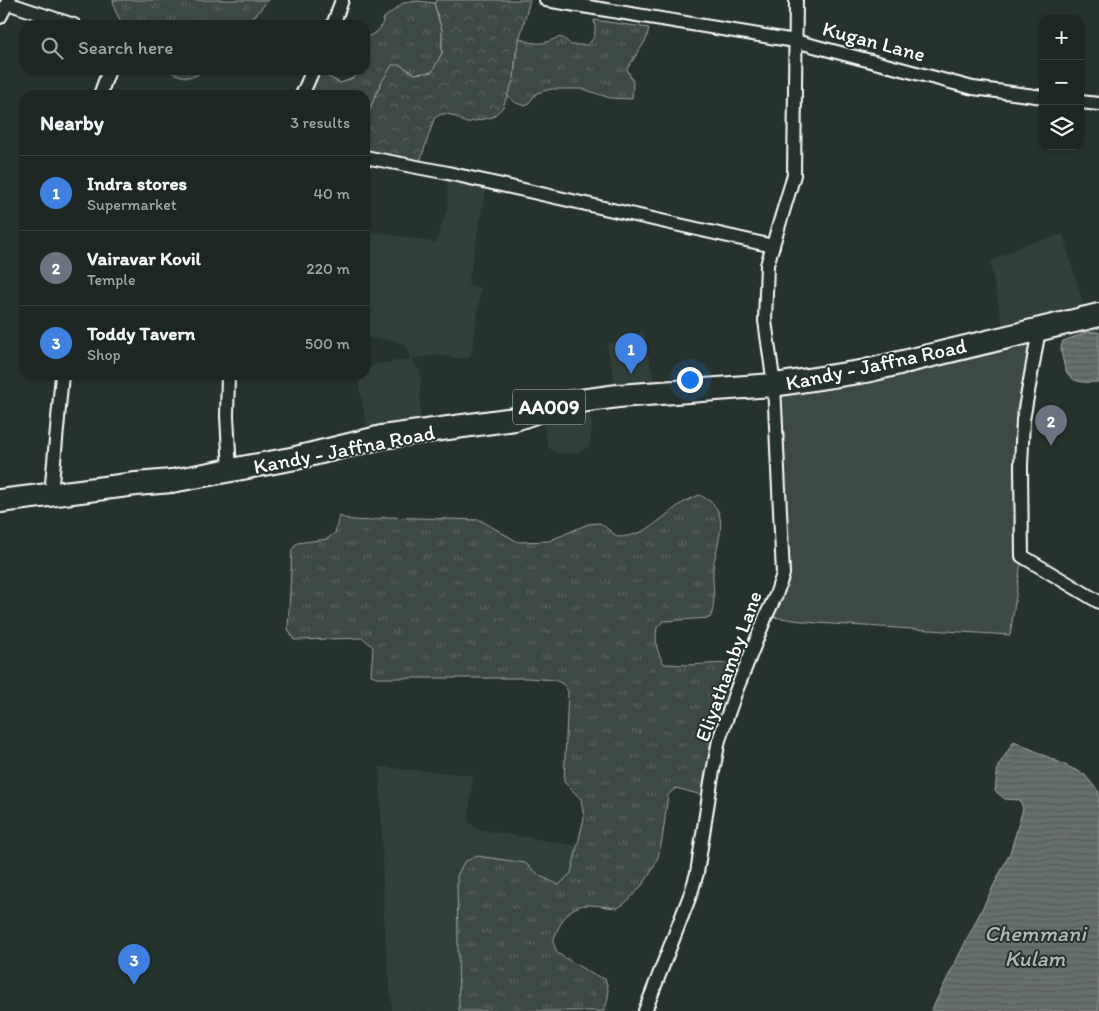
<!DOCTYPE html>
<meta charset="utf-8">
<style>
body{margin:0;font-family:Itim,sans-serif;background:#252e2a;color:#f1f3f6}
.controls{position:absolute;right:15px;top:15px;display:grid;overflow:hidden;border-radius:10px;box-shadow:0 1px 4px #0004}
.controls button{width:45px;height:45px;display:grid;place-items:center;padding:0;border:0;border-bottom:1px solid #3a4340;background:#1c2622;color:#f1f3f6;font:25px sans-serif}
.you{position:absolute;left:689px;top:379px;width:18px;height:18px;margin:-12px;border:4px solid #fff;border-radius:50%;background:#1a73e8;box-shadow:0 0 0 8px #1a73e833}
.badge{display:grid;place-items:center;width:32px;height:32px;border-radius:50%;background:#ffd166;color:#fff;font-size:16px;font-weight:700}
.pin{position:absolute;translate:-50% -41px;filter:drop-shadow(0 1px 2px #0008)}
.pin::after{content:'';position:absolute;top:26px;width:18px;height:15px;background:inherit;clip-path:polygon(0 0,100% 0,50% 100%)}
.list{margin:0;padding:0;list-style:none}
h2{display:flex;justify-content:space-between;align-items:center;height:65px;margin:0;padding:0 20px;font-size:21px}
h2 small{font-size:16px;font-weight:400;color:#a0a5a5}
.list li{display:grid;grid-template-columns:32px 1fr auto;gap:15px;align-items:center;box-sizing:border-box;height:75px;padding:0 20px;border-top:1px solid #3a4340}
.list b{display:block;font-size:19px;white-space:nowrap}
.list p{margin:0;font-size:16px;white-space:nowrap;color:#a0a5a5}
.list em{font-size:16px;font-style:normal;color:#a0a5a5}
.icon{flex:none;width:28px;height:28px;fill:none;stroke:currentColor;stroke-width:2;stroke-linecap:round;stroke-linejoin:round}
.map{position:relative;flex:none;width:1099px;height:1011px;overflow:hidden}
.search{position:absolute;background:#1c2622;box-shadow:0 1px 4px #0004;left:20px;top:20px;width:350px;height:55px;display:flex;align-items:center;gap:12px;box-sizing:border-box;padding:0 18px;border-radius:15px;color:#a0a5a5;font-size:19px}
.panel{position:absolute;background:#1c2622;box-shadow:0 1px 4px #0004;left:20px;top:90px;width:350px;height:290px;border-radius:15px}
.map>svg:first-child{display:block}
.built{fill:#333f3a}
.grass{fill:url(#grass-tufts);stroke:#9ea4a2}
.forest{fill:url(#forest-crowns);stroke:#9ea4a2}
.garden{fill:#3e4944;stroke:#9ea4a2}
.water{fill:url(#water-rules);stroke:#a4a9a7}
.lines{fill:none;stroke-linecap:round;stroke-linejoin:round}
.street-casing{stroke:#fff;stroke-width:16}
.highway-casing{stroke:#fff;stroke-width:26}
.street{stroke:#26332d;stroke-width:12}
.highway{stroke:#26332d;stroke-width:22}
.labels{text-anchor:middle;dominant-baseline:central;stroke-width:4;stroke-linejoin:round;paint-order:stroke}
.shield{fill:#26332d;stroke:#bec2c0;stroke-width:1}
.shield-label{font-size:20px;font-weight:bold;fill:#fff}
.street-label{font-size:21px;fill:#fff;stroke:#26332d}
.water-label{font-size:22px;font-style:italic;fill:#b3b8b6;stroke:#26332d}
</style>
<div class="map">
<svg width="1099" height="1011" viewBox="0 0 1099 1011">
<defs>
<pattern id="grass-tufts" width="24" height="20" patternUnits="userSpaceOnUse" patternTransform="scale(1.25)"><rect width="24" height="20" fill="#3e4944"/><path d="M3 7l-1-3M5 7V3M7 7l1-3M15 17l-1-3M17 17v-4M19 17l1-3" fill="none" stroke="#5b6460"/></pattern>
<pattern id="forest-crowns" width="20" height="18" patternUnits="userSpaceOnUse" patternTransform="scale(1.25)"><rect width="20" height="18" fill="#3e4944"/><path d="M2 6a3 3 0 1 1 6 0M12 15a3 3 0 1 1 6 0" fill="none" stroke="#5b6460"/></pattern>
<pattern id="water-rules" width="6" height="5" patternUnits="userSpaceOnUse" patternTransform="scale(1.25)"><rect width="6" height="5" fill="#67706c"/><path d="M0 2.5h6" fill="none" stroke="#575a59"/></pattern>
</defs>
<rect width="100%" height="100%" fill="#26332d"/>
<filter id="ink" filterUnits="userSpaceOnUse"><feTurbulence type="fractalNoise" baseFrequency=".02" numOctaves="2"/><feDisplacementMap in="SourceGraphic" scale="10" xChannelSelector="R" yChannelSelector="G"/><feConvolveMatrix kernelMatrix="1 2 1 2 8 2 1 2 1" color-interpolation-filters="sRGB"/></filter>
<g filter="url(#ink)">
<g class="built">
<path d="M 448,173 L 487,183 L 468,285 L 479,287 L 481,290 L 471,356 L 466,359 L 437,355 L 412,359 L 420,371 L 421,381 L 420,392 L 421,432 L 370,440 L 359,387 L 359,375 L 365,375 L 365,369 L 377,364 L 411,359 L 405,345 L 395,340 L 365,338 L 365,230 L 436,243 L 439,231 L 447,211 Z"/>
<path d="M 1063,234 L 1087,318 L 1005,337 L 990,262 L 1024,245 Z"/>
<path d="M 643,331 L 657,394 L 618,396 L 607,345 Z"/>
<path d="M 589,404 L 592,429 L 589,447 L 577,453 L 556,453 L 548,447 L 540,410 Z"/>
<path d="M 380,767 L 473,775 L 468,821 L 477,829 L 578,846 L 571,873 L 559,885 L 540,876 L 525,863 L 457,876 L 459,1011 L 392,1011 L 384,924 Z"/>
</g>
<g class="grass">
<path d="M 113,0 L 268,0 L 255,16 L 241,25 L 148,25 L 145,22 C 137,25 130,26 122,24 L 115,10 Z"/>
<path d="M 418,1 L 434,3 L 442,30 L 442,53 L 432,73 L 415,74 L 400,65 L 381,83 L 365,120 L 365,95 L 302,95 L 314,70 L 341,83 L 355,77 L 357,70 L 365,70 L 365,35 L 369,36 C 378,32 382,29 383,19 L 403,3 Z"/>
<path d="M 594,20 L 649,28 L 646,40 L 627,69 L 633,82 L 632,99 L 610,98 L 583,89 L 551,89 L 537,93 L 526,106 L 516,103 L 507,95 L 514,78 L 516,52 L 519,38 C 527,42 538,45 547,42 C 560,37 560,34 571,45 L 587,45 C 596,38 596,31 594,20 Z"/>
<path d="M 167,70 L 203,70 C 193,82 179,76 167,70 Z"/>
<path d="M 699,495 C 735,510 716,541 713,569 C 712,585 717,604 710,618 L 664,621 L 657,627 C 655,642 656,651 664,664 L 687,665 L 748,662 L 709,797 L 676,788 L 668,795 C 665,814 664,834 659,853 C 655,872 634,898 618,908 C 608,908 600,905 590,905 C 568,904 559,924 553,942 L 557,953 L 592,974 L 605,979 C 610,991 609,999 604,1011 L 459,1011 L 457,876 L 464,862 L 477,856 L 525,863 L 540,876 L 559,885 L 571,873 L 584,818 L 581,799 L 564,782 L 568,691 L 563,684 L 555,680 L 527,678 L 379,678 L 371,675 L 373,647 L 363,638 L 294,640 L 288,629 L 292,550 L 297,543 L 327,539 L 335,533 L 339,516 C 354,522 370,522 385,517 L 480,520 L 518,542 L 549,541 L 588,524 L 600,523 L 618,537 C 647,536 659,519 681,504 C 687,500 693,498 699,495 Z"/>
</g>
<path class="forest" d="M 437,0 L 530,0 L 516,52 L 514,78 L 503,107 L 493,117 L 466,123 C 455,117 445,108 434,119 L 418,168 L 365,157 L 365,120 L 381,83 L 392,65 L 400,65 L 415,74 L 432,72 L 442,53 L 442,30 L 434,3 Z"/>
<path class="garden" d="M 1039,330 L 1023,420 L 1022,556 L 1010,635 L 816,623 L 766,616 L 783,574 L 774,385 Z"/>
<g class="water">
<path d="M 1088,332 L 1099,332 L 1099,382 C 1079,383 1067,383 1063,360 C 1061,353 1060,348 1063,341 Z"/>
<path d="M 1014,741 L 1084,774 L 1099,792 L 1099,1011 L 931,1011 L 1010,853 L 1023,809 L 1020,800 L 1005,799 L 995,791 L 998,766 Z"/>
</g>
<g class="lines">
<g class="street-casing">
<g id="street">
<path d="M 546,0 L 795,41 L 973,88 L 1043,97"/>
<path d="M 7,3 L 74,25"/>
<path d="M 0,17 L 9,0"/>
<path d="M 333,25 L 342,0"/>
<path d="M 100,95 L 109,70"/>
<path d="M 302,95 L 313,70"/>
<path d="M 1080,102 L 1099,104"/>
<path d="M 365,157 L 448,173 L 773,246"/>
<path d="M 1039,330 L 1023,420 L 1021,466 L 1022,556 L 1099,602"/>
<path d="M 228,375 L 227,416 L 230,471"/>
<path d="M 51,494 L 62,375"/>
<path d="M 645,1011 L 691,893 L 697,873 L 711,782 L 719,740 L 736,691 L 766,616 L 776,595 L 783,574 L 774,385 L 765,321 L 767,265 L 794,175 L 796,0"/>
</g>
</g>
<g class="highway-casing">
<path id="highway" d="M 0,501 L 136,484 L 172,481 L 296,458 L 382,437 L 515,419 L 558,404 L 618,396 L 774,385 L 866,371 L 1099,315"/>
</g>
<use href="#street" class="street"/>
<use href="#highway" class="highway"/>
</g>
</g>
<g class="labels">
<rect class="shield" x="513" y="389.5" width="72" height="35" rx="4"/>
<g class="shield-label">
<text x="549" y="407">AA009</text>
</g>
<g class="street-label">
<text transform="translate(874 41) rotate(15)">Kugan Lane</text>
<text transform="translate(876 364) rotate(-12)">Kandy - Jaffna Road</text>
<text transform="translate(344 449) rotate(-11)">Kandy - Jaffna Road</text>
<text transform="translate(728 666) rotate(-70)">Eliyathamby Lane</text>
</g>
<g class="water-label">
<text x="1035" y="933">Chemmani<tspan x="1035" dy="25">Kulam</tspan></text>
</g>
</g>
</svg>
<div class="controls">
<button>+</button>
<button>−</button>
<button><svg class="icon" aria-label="layers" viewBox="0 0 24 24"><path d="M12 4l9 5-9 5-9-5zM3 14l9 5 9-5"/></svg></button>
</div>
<div class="you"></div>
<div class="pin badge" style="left:631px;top:374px;background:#3f7fe0">1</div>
<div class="pin badge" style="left:1051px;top:446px;background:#6b7280">2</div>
<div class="pin badge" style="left:134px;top:985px;background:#3f7fe0">3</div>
<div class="search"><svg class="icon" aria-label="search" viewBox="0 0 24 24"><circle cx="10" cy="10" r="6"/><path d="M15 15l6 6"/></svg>Search here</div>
<section class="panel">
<h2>Nearby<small>3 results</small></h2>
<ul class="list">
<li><span class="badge" style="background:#3f7fe0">1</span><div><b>Indra stores</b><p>Supermarket</p></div><em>40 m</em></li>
<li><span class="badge" style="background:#6b7280">2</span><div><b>Vairavar Kovil</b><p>Temple</p></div><em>220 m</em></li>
<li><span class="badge" style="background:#3f7fe0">3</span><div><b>Toddy Tavern</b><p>Shop</p></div><em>500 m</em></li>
</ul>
</section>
</div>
